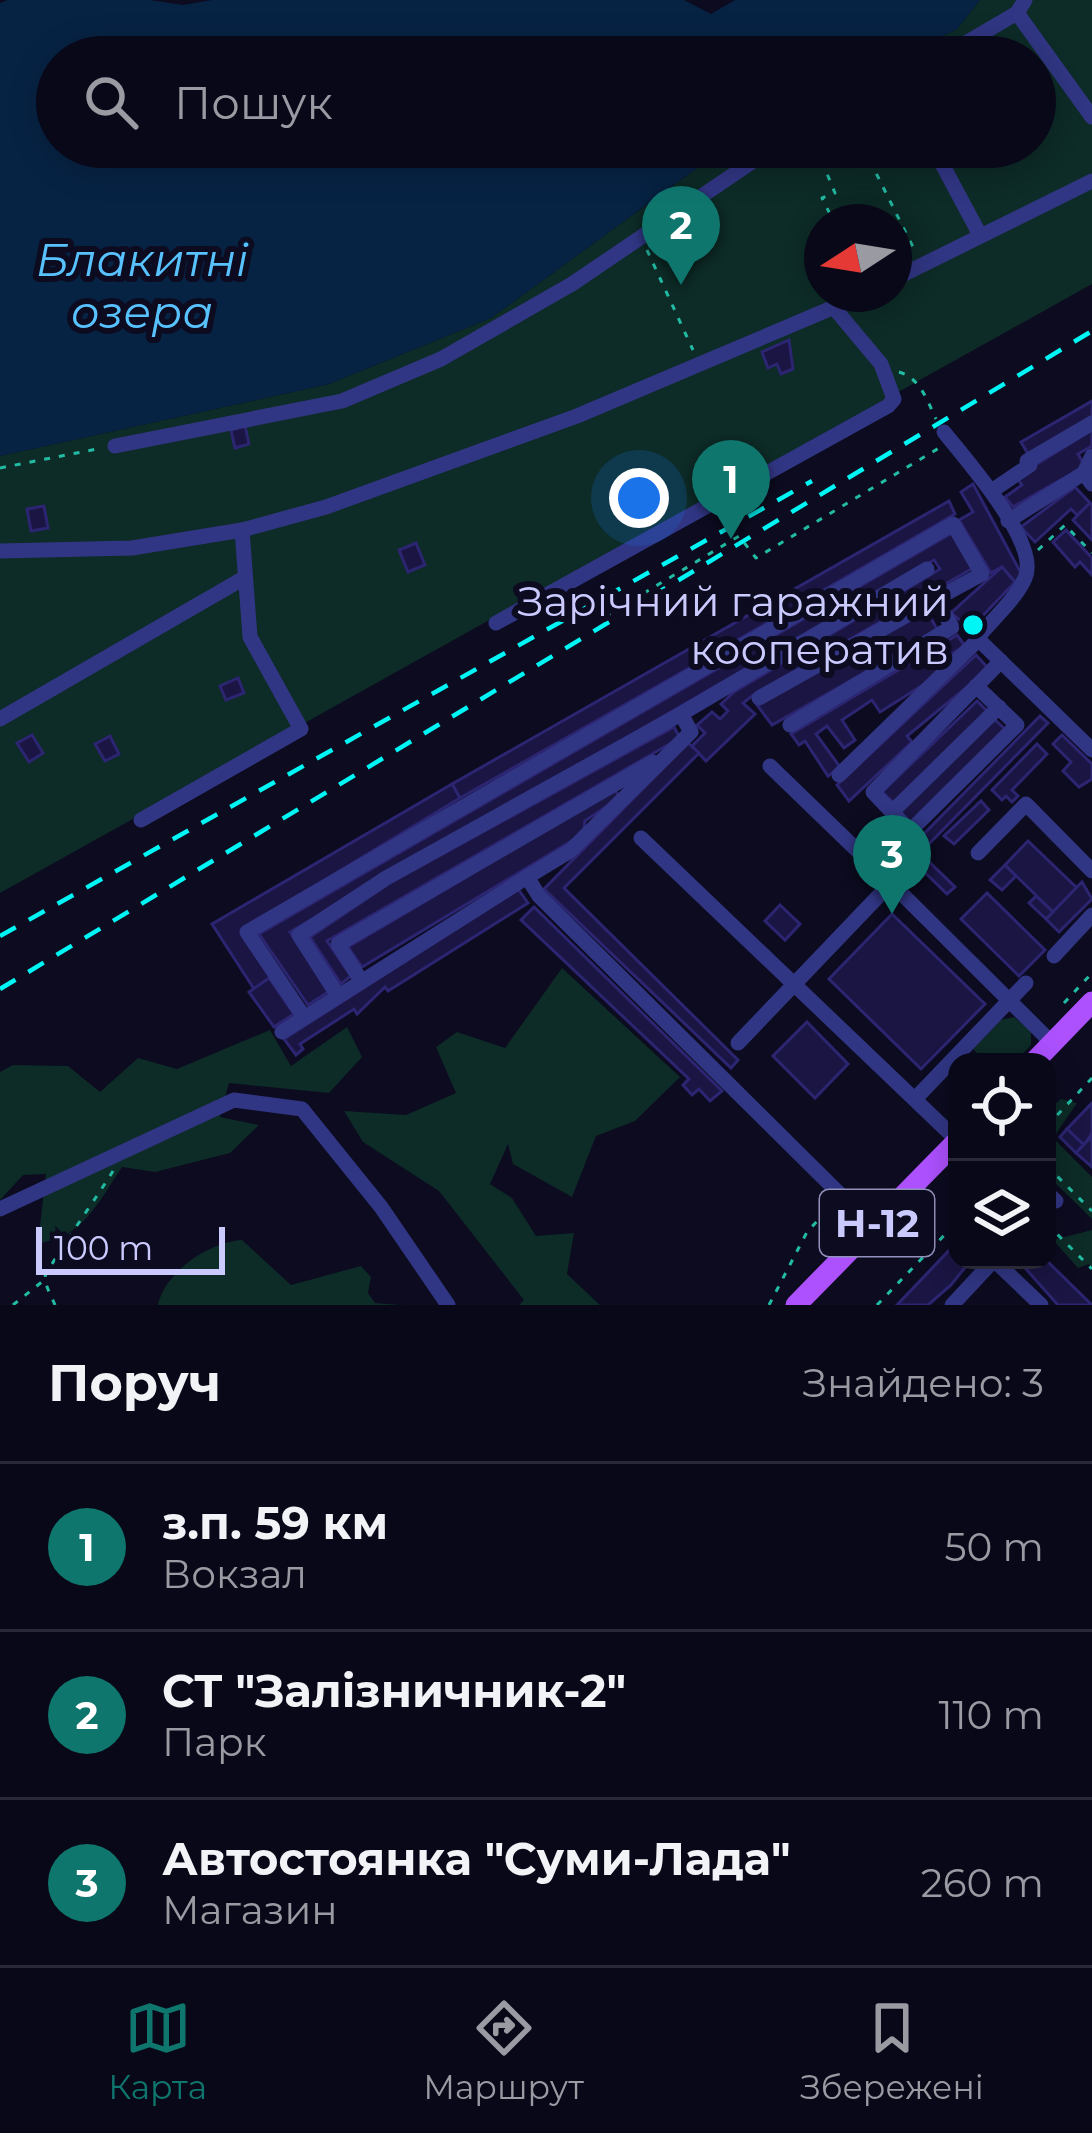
<!DOCTYPE html>
<html lang="uk">
<meta charset="utf-8">
<style>
body{margin:0;font-family:Montserrat,sans-serif;background:#121121;color:#f1f3f6}
.controls{position:absolute;right:36px;bottom:36px;display:grid;overflow:hidden;border-radius:24px;box-shadow:0 6px 30px #0003}
.controls button{width:108px;height:108px;display:grid;place-items:center;padding:0;border:0;border-bottom:3px solid #292937;background:#090818;color:#f1f3f6;font:60px sans-serif}
.compass{position:absolute;left:804px;top:204px;width:108px;height:108px;border-radius:50%;background:#090818;box-shadow:0 6px 30px #0003;rotate:258deg}
.scale{position:absolute;left:36px;bottom:30px;width:189px;box-sizing:border-box;padding-left:12px;border:6px solid #cbcaff;border-top:0;font-size:33px;line-height:42px;white-space:nowrap;color:#cbcaff;-webkit-text-stroke:9px #0c0b20;paint-order:stroke}
.you{position:absolute;left:639px;top:498px;width:42px;height:42px;margin:-30px;border:9px solid #fff;border-radius:50%;background:#1a73e8;box-shadow:0 0 0 18px #1a73e833}
.badge{display:grid;place-items:center;width:78px;height:78px;border-radius:50%;background:#0f766e;color:#fff;font-size:39px;font-weight:700}
.pin{position:absolute;translate:-50% -99px;filter:drop-shadow(0 3px 6px #0008)}
.pin::after{content:'';position:absolute;top:63px;width:42px;height:36px;background:inherit;clip-path:polygon(0 0,100% 0,50% 100%)}
.list{margin:0;padding:0;list-style:none}
h2{display:flex;justify-content:space-between;align-items:center;height:156px;margin:0;padding:0 48px;font-size:51px}
h2 small{font-size:39px;font-weight:400;color:#999aa2}
.list li{display:grid;grid-template-columns:78px 1fr auto;gap:36px;align-items:center;box-sizing:border-box;height:168px;padding:0 48px;border-top:3px solid #292937}
.list b{display:block;font-size:45px;white-space:nowrap}
.list p{margin:0;font-size:39px;white-space:nowrap;color:#999aa2}
.list em{font-size:39px;font-style:normal;color:#999aa2}
.icon{flex:none;width:66px;height:66px;fill:none;stroke:currentColor;stroke-width:2;stroke-linecap:round;stroke-linejoin:round}
.map{position:relative;flex:none;width:1092px;height:1305px;overflow:hidden}
.search{position:absolute;background:#090818;box-shadow:0 6px 30px #0003;left:36px;right:36px;top:36px;height:132px;display:flex;align-items:center;gap:30px;box-sizing:border-box;padding:0 42px;border-radius:66px;color:#999aa2;font-size:45px}
.sheet{height:660px;background:#090818}
nav{display:flex;justify-content:space-around;align-items:center;box-sizing:border-box;height:168px;border-top:3px solid #292937;background:#090818;font-size:33px;color:#999aa2}
nav a{display:grid;justify-items:center;gap:6px}
nav .on{color:#0f766e}
.map>svg:first-child{display:block}
.green{fill:#0d2b27;fill-rule:evenodd}
.water{fill:#072344}
.building{fill:#1a1543;stroke:#2c2571;stroke-width:3}
.lines{fill:none;stroke-linecap:round;stroke-linejoin:round}
.path{stroke:#22bba3;stroke-width:3;stroke-dasharray:6 9;stroke-linecap:butt}
.minor{stroke:#313684;stroke-width:15}
.major{stroke:#ad51ff;stroke-width:21}
.rail{stroke:#00f5f5;stroke-width:4.5;stroke-dasharray:18 15;stroke-linecap:butt}
.poi-dot{fill:#00f5f5;stroke:#0c0b20;stroke-width:4.5}
.labels{text-anchor:middle;dominant-baseline:central;stroke-width:12;stroke-linejoin:round;paint-order:stroke}
.shield{fill:#0c0b20;stroke:#9291bc;stroke-width:3}
.shield-label{font-size:39px;font-weight:bold;fill:#cbcaff}
.poi-label{font-size:42px;fill:#cbcaff;stroke:#0c0b20;text-anchor:end}
.water-label{font-size:45px;font-style:italic;fill:#58c2ff;stroke:#0c0b20}
</style>
<div class="map">
<svg width="1092" height="1305" viewBox="0 0 1092 1305">
<rect width="100%" height="100%" fill="#0c0b20"/>
<g class="green">
<path d="M 980,0 L 1092,0 L 1092,284 L 0,893 L 0,456 L 329,384 L 491,318 L 726,147 L 1035,147 L 1035,57 L 900,57 L 957,29 ZM 822,222 L 894,222 L 894,294 L 822,294 Z"/>
<path d="M 562,968 L 680,1077 L 635,1121 L 596,1136 L 572,1197 L 513,1164 L 508,1144 L 490,1184 L 512,1198 L 536,1236 L 574,1233 L 567,1274 L 600,1305 L 519,1305 L 524,1300 L 439,1191 L 363,1142 L 344,1111 L 406,1115 L 456,1093 L 436,1047 L 457,1032 L 505,1048 Z"/>
<path d="M 1014,1017 L 1031,1031 L 1031,1045 L 1015,1062 L 986,1062 L 973,1049 L 1001,1020 Z"/>
<path d="M 347,1027 L 362,1057 L 329,1093 L 229,1083 L 220,1117 L 259,1125 L 230,1153 L 155,1172 L 122,1167 C 99,1201 82,1239 38,1243 L 46,1174 L 23,1175 L 0,1200 L 0,1072 L 13,1065 L 68,1066 L 100,1092 L 138,1058 L 177,1069 L 270,1030 L 291,1066 Z"/>
<path d="M 1061,1099 L 1077,1103 L 1053,1138 L 1092,1177 L 1092,1219 L 1047,1175 L 1047,1111 Z"/>
<path d="M 1092,1230 L 1092,1269 L 1089,1264 L 1078,1268 L 1053,1240 Z"/>
<path d="M 242,1240 L 291,1285 L 361,1266 L 371,1277 L 368,1293 L 375,1303 L 401,1305 L 158,1305 C 165,1271 210,1242 242,1240 Z"/>
</g>
<path class="water" d="M 8,0 L 150,0 L 183,5 L 212,0 L 684,0 L 711,14 L 735,0 L 980,0 L 957,29 L 900,57 L 57,57 L 57,147 L 726,147 L 491,318 L 329,384 L 0,456 L 0,3 Z"/>
<g class="building">
<path d="M 789,340 L 793,369 L 781,374 L 777,364 L 768,368 L 762,352 Z"/>
<path d="M 1092,401 L 1092,417 L 1028,454 L 1021,442 Z"/>
<path d="M 245,426 L 249,444 L 235,448 L 231,430 Z"/>
<path d="M 1092,430 L 1092,446 L 1078,454 L 1085,466 L 1013,507 L 1005,497 L 1022,485 L 1016,477 Z"/>
<path d="M 973,484 L 1022,575 L 1015,582 L 1002,567 L 991,573 L 959,520 L 973,512 L 961,492 Z"/>
<path d="M 1075,487 L 1090,503 L 1077,515 L 1071,509 L 1035,542 L 1021,527 Z"/>
<path d="M 949,501 L 955,514 L 677,675 L 460,798 L 452,784 Z"/>
<path d="M 1090,503 L 1092,505 L 1092,540 L 1073,520 Z"/>
<path d="M 44,506 L 48,528 L 31,531 L 27,509 Z"/>
<path d="M 1066,530 L 1092,558 L 1092,575 L 1080,562 L 1075,567 L 1053,542 Z"/>
<path d="M 952,533 L 973,568 L 752,696 L 743,703 L 755,714 L 706,761 L 692,746 L 705,733 L 697,725 L 712,712 L 720,719 L 728,711 L 721,704 L 734,692 L 940,569 L 934,560 L 290,932 L 328,992 L 308,1005 L 259,934 Z"/>
<path d="M 416,543 L 425,565 L 408,572 L 399,550 Z"/>
<path d="M 1002,567 L 1015,582 L 970,629 L 951,613 Z"/>
<path d="M 926,609 L 938,631 L 772,725 L 757,705 Z"/>
<path d="M 957,635 L 965,646 L 936,663 L 940,670 L 926,683 L 880,712 L 872,700 L 842,720 L 855,740 L 844,748 L 827,726 L 816,734 L 840,767 L 828,776 L 805,741 L 799,745 L 791,734 Z"/>
<path d="M 976,655 L 989,669 L 907,736 L 912,742 L 849,801 L 837,785 Z"/>
<path d="M 238,678 L 244,693 L 226,700 L 220,686 Z"/>
<path d="M 977,701 L 989,713 L 895,804 L 882,792 Z"/>
<path d="M 1040,716 L 1048,723 L 923,850 L 915,843 Z"/>
<path d="M 993,718 L 1006,730 L 912,824 L 899,811 Z"/>
<path d="M 674,727 L 680,738 L 327,941 L 351,976 L 341,984 L 310,937 L 390,883 Z"/>
<path d="M 32,735 L 43,753 L 29,762 L 17,743 Z"/>
<path d="M 1062,735 L 1092,764 L 1092,779 L 1079,787 L 1063,771 L 1071,762 L 1053,744 Z"/>
<path d="M 110,736 L 119,754 L 105,761 L 95,744 Z"/>
<path d="M 688,743 L 699,753 L 564,888 L 738,1060 L 731,1068 L 544,889 Z"/>
<path d="M 1037,744 L 1047,754 L 1012,790 L 1018,796 L 1012,802 L 1006,796 L 1002,800 L 992,790 Z"/>
<path d="M 452,784 L 460,798 L 242,930 L 272,977 L 254,989 L 212,924 Z"/>
<path d="M 615,789 L 619,798 L 585,821 L 583,834 L 362,967 L 348,947 Z"/>
<path d="M 981,801 L 989,810 L 954,844 L 944,836 Z"/>
<path d="M 1028,841 L 1077,888 L 1053,912 L 1005,865 Z"/>
<path d="M 918,851 L 955,887 L 947,894 L 911,859 Z"/>
<path d="M 1005,865 L 1016,876 L 1002,890 L 990,880 Z"/>
<path d="M 1082,882 L 1092,899 L 1059,932 L 1046,919 Z"/>
<path d="M 518,889 L 528,903 L 388,991 L 385,987 L 357,1014 L 354,1009 L 300,1044 L 303,1049 L 296,1055 L 284,1039 Z"/>
<path d="M 987,893 L 1045,950 L 1019,976 L 961,919 Z"/>
<path d="M 1036,896 L 1053,912 L 1046,919 L 1029,903 Z"/>
<path d="M 780,905 L 800,924 L 785,940 L 765,921 Z"/>
<path d="M 534,907 L 722,1091 L 710,1101 L 699,1089 L 692,1095 L 683,1085 L 689,1079 L 521,920 Z"/>
<path d="M 892,914 L 985,1004 L 921,1069 L 829,979 Z"/>
<path d="M 269,978 L 294,1014 L 274,1027 L 249,992 Z"/>
<path d="M 807,1022 L 848,1064 L 815,1098 L 773,1056 Z"/>
<path d="M 1092,1103 L 1092,1133 L 1084,1145 L 1067,1129 Z"/>
<path d="M 1067,1129 L 1084,1145 L 1076,1153 L 1060,1137 Z"/>
<path d="M 1091,1137 L 1092,1138 L 1092,1167 L 1076,1153 Z"/>
<path d="M 957,1242 L 957,1260 L 971,1260 L 951,1285 L 928,1305 L 897,1305 Z"/>
<path d="M 1018,1260 L 1046,1260 L 1092,1305 L 1058,1305 Z"/>
</g>
<g class="lines">
<g class="path">
<path d="M 816,147 L 835,193 L 822,198 L 834,222"/>
<path d="M 863,147 L 916,253"/>
<path d="M 647,250 L 693,350"/>
<path d="M 899,372 C 920,378 927,400 936,419"/>
<path d="M 0,468 L 102,448"/>
<path d="M 1038,550 L 1065,525 L 1092,553"/>
<path d="M 596,610 L 601,619 L 739,536 L 756,558 L 939,448"/>
<path d="M 1064,1003 L 1092,973"/>
<path d="M 1047,1126 L 1092,1078"/>
<path d="M 1047,1166 L 1092,1211"/>
<path d="M 1047,1224 L 1092,1269"/>
<path d="M 13,1305 L 43,1281"/>
<path d="M 55,1305 C 52,1297 45,1286 45,1277 C 45,1271 103,1188 113,1171"/>
<path d="M 769,1305 L 807,1232 L 833,1204"/>
<path d="M 877,1305 L 957,1222"/>
</g>
<g class="minor">
<path d="M 1025,0 L 1017,13 L 1092,117"/>
<path d="M 942,57 L 1017,13"/>
<path d="M 933,147 L 980,235"/>
<path d="M 894,279 L 1092,181"/>
<path d="M 944,432 C 965,459 1041,543 1025,578 C 1016,599 992,620 977,638 L 1092,750"/>
<path d="M 115,446 L 342,401 L 441,359 L 572,284 L 774,147"/>
<path d="M 1084,473 L 1092,456"/>
<path d="M 993,490 L 1030,465 L 1027,461 L 1092,423"/>
<path d="M 1008,521 L 1084,473 L 1092,484"/>
<path d="M 0,551 L 132,548 L 242,530 L 326,507 L 577,416 L 865,294"/>
<path d="M 496,623 L 888,406 L 894,399 L 881,364 L 835,309"/>
<path d="M 976,686 L 1017,725 L 910,831 L 873,792 L 1001,661"/>
<path d="M 759,698 L 936,599"/>
<path d="M 681,714 L 927,569"/>
<path d="M 0,719 L 244,578"/>
<path d="M 839,775 L 979,639"/>
<path d="M 892,812 L 999,707"/>
<path d="M 141,820 L 301,729 L 250,637 L 242,530"/>
<path d="M 641,838 L 957,1140"/>
<path d="M 978,853 L 1026,804 L 1092,871"/>
<path d="M 891,883 L 1052,1043"/>
<path d="M 1054,956 L 1092,915"/>
<path d="M 360,979 L 338,944 L 653,762"/>
<path d="M 337,994 L 299,935 L 386,878 L 681,714 L 691,732 L 570,851 L 527,877 L 539,896 L 873,1227"/>
<path d="M 304,1017 L 247,932 L 953,524 L 982,574 L 936,599 L 952,627 L 790,725"/>
<path d="M 282,1032 L 527,877"/>
<path d="M 738,1043 L 891,883 L 770,766"/>
<path d="M 915,1099 L 1026,983"/>
<path d="M 1047,1193 L 1056,1201"/>
<path d="M 0,1209 L 234,1100 L 302,1109 L 381,1207 L 448,1305"/>
<path d="M 952,1305 L 994,1260 L 1041,1305"/>
</g>
<g class="major">
<path d="M 1034,1062 L 1092,1002"/>
<path d="M 796,1305 L 957,1141"/>
</g>
<g class="rail">
<path d="M 0,936 L 812,481"/>
<path d="M 0,989 L 1092,331"/>
</g>
</g>
<circle class="poi-dot" cx="973" cy="625" r="12"/>
<g class="labels">
<rect class="shield" x="820" y="1190" width="114" height="66" rx="9"/>
<g class="shield-label">
<text x="877" y="1223">Н-12</text>
</g>
<g class="poi-label">
<text x="949" y="601">Зарічний гаражний<tspan x="949" dy="48">кооператив</tspan></text>
</g>
<g class="water-label">
<text x="142" y="259">Блакитні<tspan x="142" dy="52">озера</tspan></text>
</g>
</g>
</svg>
<div class="controls">
<button><svg class="icon" aria-label="locate" viewBox="0 0 24 24"><circle cx="12" cy="12" r="6"/><path d="M12 2v4M12 18v4M2 12h4M18 12h4"/></svg></button>
<button><svg class="icon" aria-label="layers" viewBox="0 0 24 24"><path d="M12 4l9 5-9 5-9-5zM3 14l9 5 9-5"/></svg></button>
</div>
<svg class="compass" viewBox="-18 -18 36 36"><path d="M0-13l5 13h-10z" fill="#e53935"/><path d="M0 13l5-13h-10z" fill="#999aa2"/></svg>
<div class="scale">100 m</div>
<div class="you"></div>
<div class="pin badge" style="left:731px;top:539px">1</div>
<div class="pin badge" style="left:681px;top:285px">2</div>
<div class="pin badge" style="left:892px;top:914px">3</div>
<div class="search"><svg class="icon" aria-label="search" viewBox="0 0 24 24"><circle cx="10" cy="10" r="6"/><path d="M15 15l6 6"/></svg>Пошук</div>
</div>
<section class="sheet">
<h2>Поруч<small>Знайдено: 3</small></h2>
<ul class="list">
<li><span class="badge">1</span><div><b>з.п. 59 км</b><p>Вокзал</p></div><em>50 m</em></li>
<li><span class="badge">2</span><div><b>СТ &quot;Залізничник-2&quot;</b><p>Парк</p></div><em>110 m</em></li>
<li><span class="badge">3</span><div><b>Автостоянка &quot;Суми-Лада&quot;</b><p>Магазин</p></div><em>260 m</em></li>
</ul>
</section>
<nav>
<a class="on"><svg class="icon" aria-label="map" viewBox="0 0 24 24"><path d="M3 6l6-2 6 2 6-2v14l-6 2-6-2-6 2zM9 4v14M15 6v14"/></svg>Карта</a>
<a><svg class="icon" aria-label="directions" viewBox="0 0 24 24"><path d="M12 3l9 9-9 9-9-9zM9 14v-3h6M13 9l2 2-2 2"/></svg>Маршрут</a>
<a><svg class="icon" aria-label="saved" viewBox="0 0 24 24"><path d="M7 4h10v16l-5-4-5 4z"/></svg>Збережені</a>
</nav>
